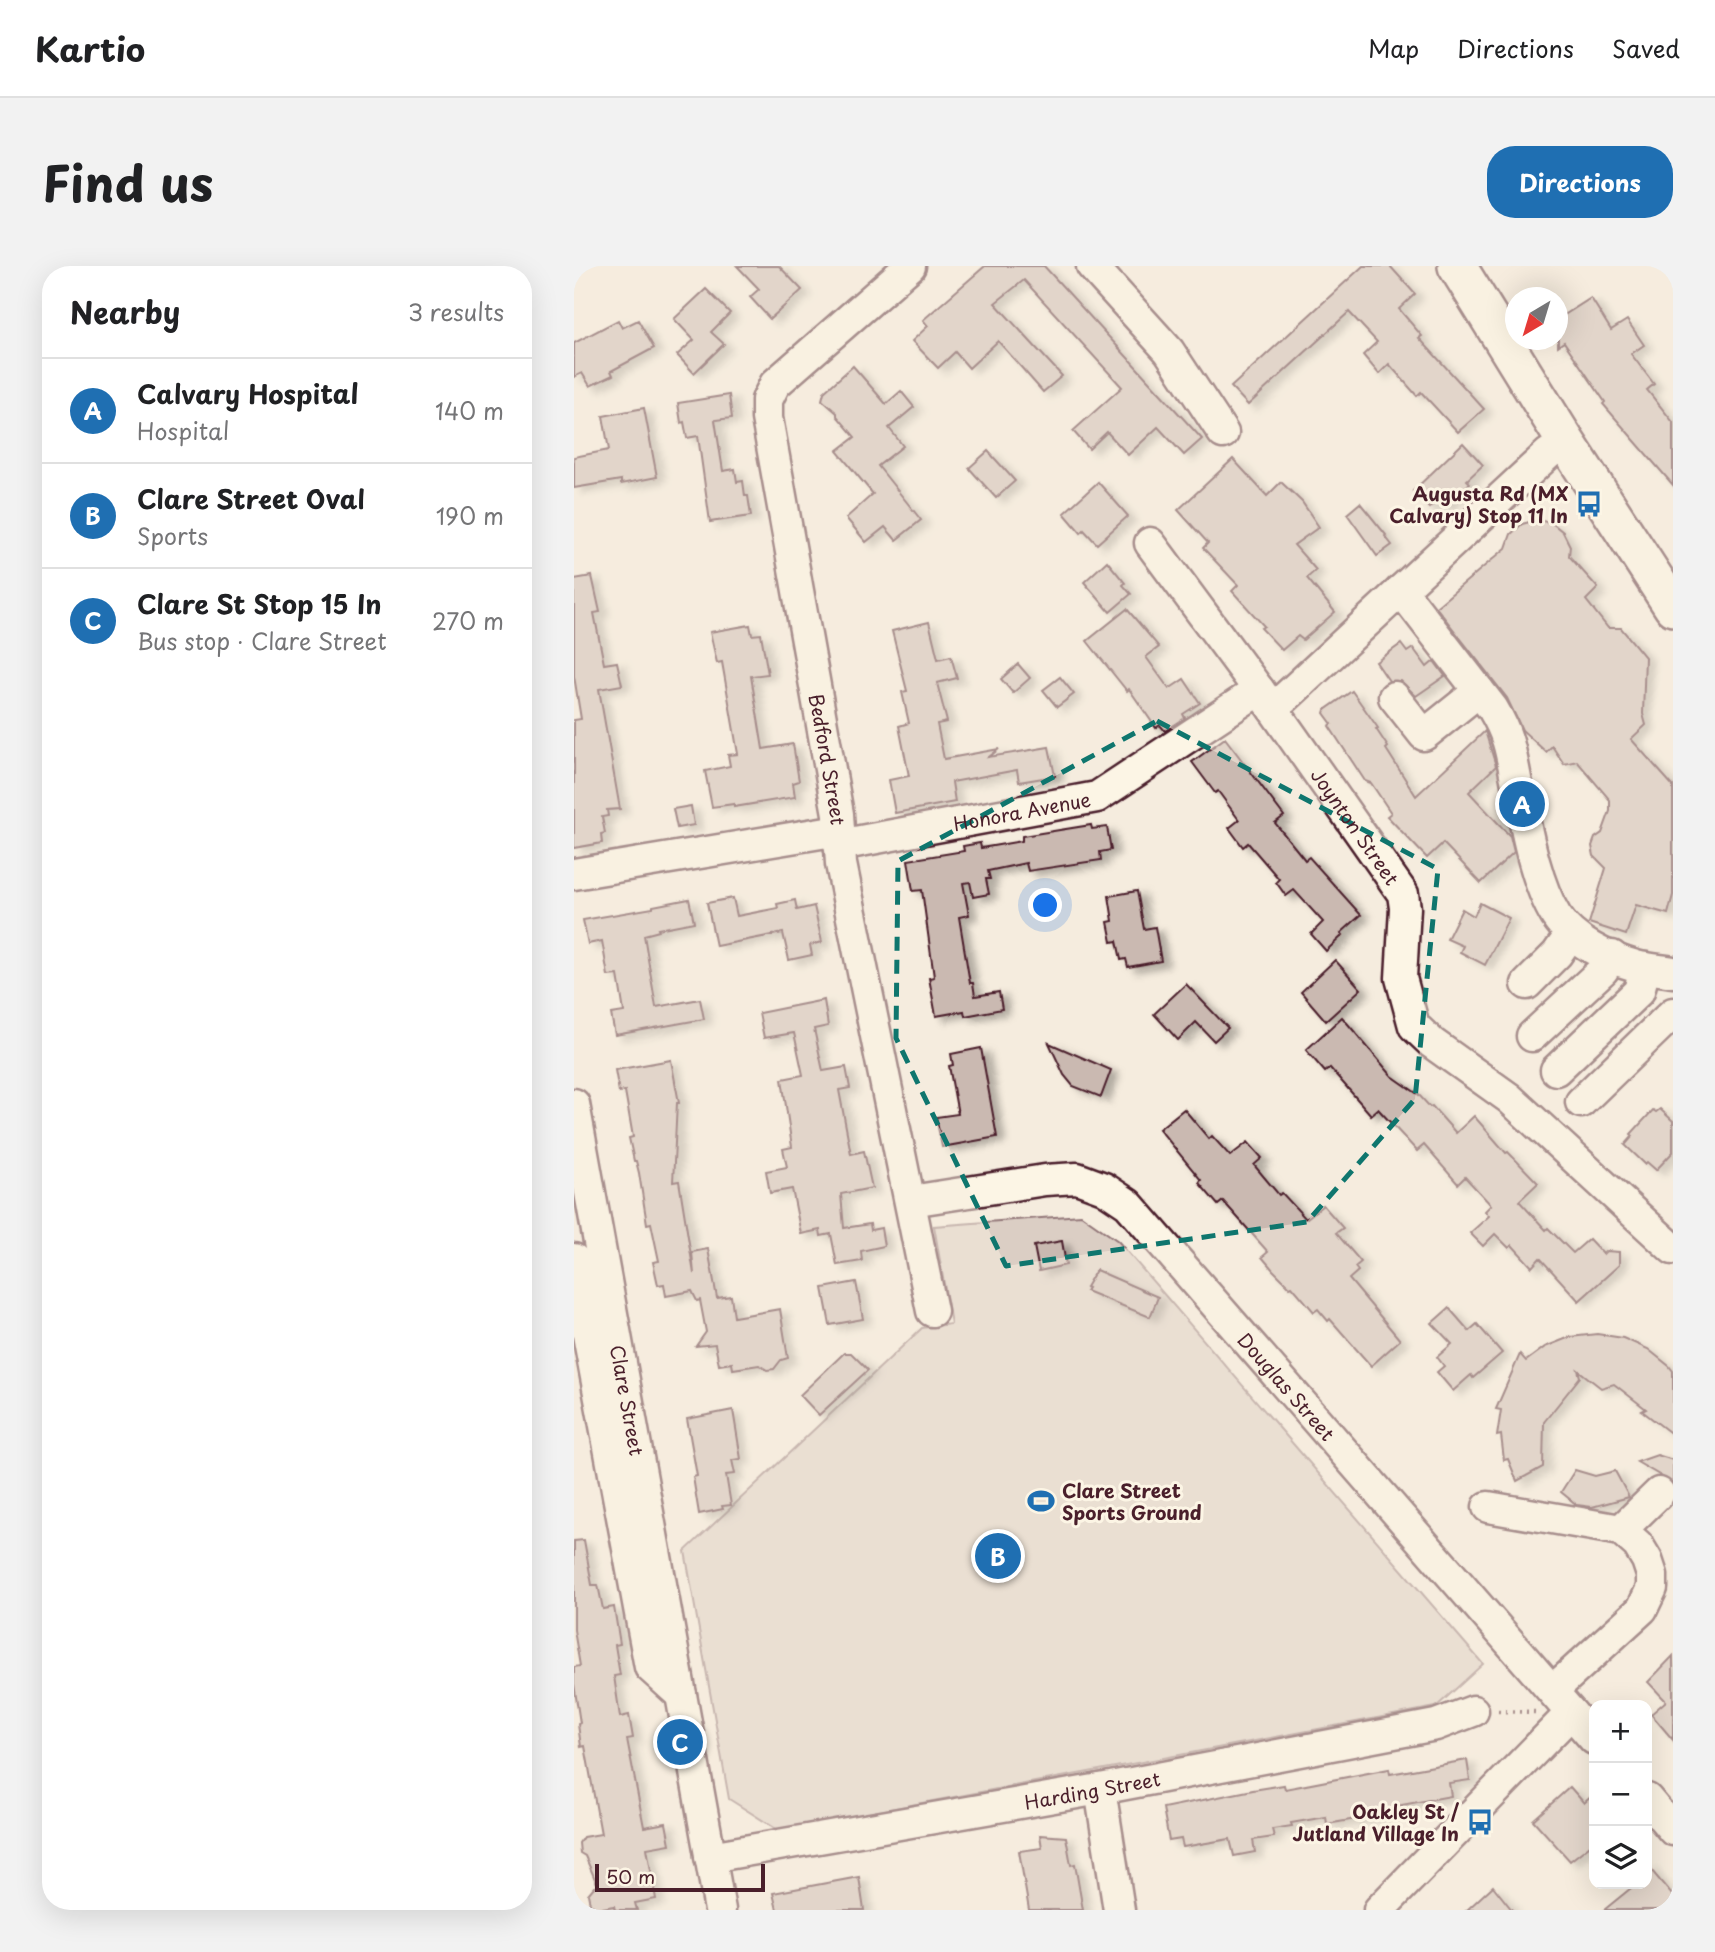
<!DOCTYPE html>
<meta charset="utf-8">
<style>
body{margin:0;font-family:"Playpen Sans",sans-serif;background:#f2f2f2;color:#202124}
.controls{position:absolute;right:21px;bottom:21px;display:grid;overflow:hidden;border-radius:14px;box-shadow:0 7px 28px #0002}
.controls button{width:63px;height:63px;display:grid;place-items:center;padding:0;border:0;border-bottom:2px solid #e0e0e0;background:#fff;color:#202124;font:35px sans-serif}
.compass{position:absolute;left:931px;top:21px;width:63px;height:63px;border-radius:50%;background:#fff;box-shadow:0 7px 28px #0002;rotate:218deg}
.scale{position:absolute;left:21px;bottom:18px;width:170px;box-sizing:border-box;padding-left:7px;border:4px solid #4a1f2b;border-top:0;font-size:19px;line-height:24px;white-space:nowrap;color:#4a1f2b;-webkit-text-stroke:5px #fcf5e5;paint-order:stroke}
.you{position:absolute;left:472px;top:640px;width:24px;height:24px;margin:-18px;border:5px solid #fff;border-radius:50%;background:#1a73e8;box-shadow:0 0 0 10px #1a73e833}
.badge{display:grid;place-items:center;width:46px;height:46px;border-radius:50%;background:#1f6fb2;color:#fff;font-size:23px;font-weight:700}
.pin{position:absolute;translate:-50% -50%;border:4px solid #fff;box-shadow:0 2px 7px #0006}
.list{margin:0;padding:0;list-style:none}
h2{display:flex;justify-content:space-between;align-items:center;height:91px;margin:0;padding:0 28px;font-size:30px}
h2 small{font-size:23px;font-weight:400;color:#757577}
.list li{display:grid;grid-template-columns:46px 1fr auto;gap:21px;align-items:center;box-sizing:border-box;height:105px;padding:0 28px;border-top:2px solid #e0e0e0}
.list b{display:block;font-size:26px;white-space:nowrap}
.list p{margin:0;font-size:23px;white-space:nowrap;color:#757577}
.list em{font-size:23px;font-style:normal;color:#757577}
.icon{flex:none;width:38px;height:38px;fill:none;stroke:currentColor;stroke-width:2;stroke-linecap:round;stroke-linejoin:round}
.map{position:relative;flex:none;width:1099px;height:1644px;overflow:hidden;border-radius:28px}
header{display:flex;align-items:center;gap:42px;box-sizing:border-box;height:98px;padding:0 35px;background:#fff;border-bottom:2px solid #e0e0e0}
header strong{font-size:33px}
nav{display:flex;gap:38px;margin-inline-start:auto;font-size:24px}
.intro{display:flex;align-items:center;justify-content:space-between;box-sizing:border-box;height:168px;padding:0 42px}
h1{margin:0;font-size:49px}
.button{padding:18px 32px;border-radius:28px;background:#1f6fb2;color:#fff;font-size:24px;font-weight:700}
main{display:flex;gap:42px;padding:0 42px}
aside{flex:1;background:#fff;border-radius:28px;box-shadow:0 7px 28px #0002}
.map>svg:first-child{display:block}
.green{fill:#dbcec4;stroke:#927678;stroke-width:2}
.building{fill:#cab9b1;stroke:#4a1f2b;stroke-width:2;filter:url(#shadow)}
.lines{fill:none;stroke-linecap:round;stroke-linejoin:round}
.minor-casing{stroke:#4a1f2b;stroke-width:35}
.major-casing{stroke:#4a1f2b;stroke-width:42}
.path{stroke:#4a1f2b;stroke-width:4.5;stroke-dasharray:2 5;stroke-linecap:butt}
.minor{stroke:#fcf5e5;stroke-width:30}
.major{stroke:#fcf5e5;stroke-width:37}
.marked{fill:none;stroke:#0f766e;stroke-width:5;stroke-dasharray:14 9;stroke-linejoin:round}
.labels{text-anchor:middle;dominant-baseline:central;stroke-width:6;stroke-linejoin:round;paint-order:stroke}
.poi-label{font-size:19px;font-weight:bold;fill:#4a1f2b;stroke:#fcf5e5;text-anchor:end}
.street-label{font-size:19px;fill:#4a1f2b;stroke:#fcf5e5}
</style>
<header>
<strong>Kartio</strong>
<nav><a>Map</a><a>Directions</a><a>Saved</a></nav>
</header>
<div class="intro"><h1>Find us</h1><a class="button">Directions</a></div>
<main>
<aside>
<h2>Nearby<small>3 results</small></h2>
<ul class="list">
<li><span class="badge">A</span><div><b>Calvary Hospital</b><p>Hospital</p></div><em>140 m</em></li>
<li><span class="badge">B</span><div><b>Clare Street Oval</b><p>Sports</p></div><em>190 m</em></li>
<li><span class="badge">C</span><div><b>Clare St Stop 15 In</b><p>Bus stop · Clare Street</p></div><em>270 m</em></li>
</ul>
</aside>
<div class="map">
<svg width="1099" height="1644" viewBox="0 0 1099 1644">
<defs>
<filter id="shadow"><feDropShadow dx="8" dy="4.5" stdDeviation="3.5" flood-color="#0004"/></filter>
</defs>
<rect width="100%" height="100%" fill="#f5ecde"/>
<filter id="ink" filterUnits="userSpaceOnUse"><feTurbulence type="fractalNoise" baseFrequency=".0143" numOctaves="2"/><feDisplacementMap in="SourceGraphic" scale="14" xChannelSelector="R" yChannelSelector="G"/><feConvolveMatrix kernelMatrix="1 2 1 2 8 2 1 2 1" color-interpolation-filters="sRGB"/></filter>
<g filter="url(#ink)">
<path class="green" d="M 507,949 L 544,975 L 909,1398 L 862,1441 L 204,1564 L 155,1533 L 111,1285 L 348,1062 L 377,1058 L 360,960 Z"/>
<g class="building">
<path d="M 163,0 L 205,0 L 228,24 L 196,53 L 176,31 L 185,23 Z"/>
<path d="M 411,0 L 470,0 L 628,173 L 610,189 L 584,161 L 554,189 L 533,166 L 515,183 L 499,165 L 548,121 L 450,14 L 421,37 L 488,110 L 469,126 L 424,75 L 395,102 L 381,86 L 364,102 L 338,75 L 354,60 L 349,54 Z"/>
<path d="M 789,0 L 816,0 L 841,28 L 825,43 L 848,70 L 845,72 L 910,143 L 884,166 L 847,126 L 843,130 L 815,98 L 805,108 L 789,89 L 803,76 L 775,46 L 674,139 L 657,121 Z"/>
<path d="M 132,23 L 156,47 L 137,66 L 150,78 L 120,107 L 103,89 L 120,74 L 100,53 Z"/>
<path d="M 1017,32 L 1037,64 L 1053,54 L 1070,79 L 1057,88 L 1080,118 L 1073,124 L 1099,156 L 1099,219 L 1029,138 L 1031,136 L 990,76 L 984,80 L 984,53 Z"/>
<path d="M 44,54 L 48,62 L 64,54 L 80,82 L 37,105 L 39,109 L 16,120 L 8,107 L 0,111 L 0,77 Z"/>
<path d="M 279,100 L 312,138 L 327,125 L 340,141 L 315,162 L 329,180 L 304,200 L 347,254 L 322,274 L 311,261 L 292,276 L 272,252 L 299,228 L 263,185 L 281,171 L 263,150 L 263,147 L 248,134 L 250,126 Z"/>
<path d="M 155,129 L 158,152 L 141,154 L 149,205 L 161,203 L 163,216 L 169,215 L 171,230 L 174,230 L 177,250 L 136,256 L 124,170 L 113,172 L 110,156 L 107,157 L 104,137 Z"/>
<path d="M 70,142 L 83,211 L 47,218 L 47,214 L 0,222 L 0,191 L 35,184 L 29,150 Z"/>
<path d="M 889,177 L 909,199 L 893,214 L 896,217 L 870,241 L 863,234 L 855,242 L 839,225 Z"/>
<path d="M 414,185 L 441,215 L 422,232 L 395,202 Z"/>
<path d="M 659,193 L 693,230 L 707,216 L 728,236 L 745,261 L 720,279 L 742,304 L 733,312 L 761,346 L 729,374 L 724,370 L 708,384 L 687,362 L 690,360 L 658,325 L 664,319 L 629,282 L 634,277 L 604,244 Z"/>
<path d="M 524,216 L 554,250 L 523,278 L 510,264 L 507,267 L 490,247 Z"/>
<path d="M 786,237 L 812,269 L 811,270 L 818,279 L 803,290 L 773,248 Z"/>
<path d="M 963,254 L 978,257 L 989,266 L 996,280 L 995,290 L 1024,322 L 1012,334 L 1034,362 L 1047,362 L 1071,391 L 1069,448 L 1072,459 L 1057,473 L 1099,520 L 1099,629 L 1094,648 L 1062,639 L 1052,669 L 1015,657 L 1032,602 L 1020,590 L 1018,580 L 1021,572 L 1028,567 L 1036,545 L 1036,534 L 1003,495 L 990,498 L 978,480 L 972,486 L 948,464 L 933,432 L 862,341 L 932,282 L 937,268 L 948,258 Z"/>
<path d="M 533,295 L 551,317 L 549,319 L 557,328 L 536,346 L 510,316 Z"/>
<path d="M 18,310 L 26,346 L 20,347 L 30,398 L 43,396 L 48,419 L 25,423 L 46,543 L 33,544 L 34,550 L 28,551 L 31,567 L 27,568 L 28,577 L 0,582 L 0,454 L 7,453 L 0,410 L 0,313 Z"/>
<path d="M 553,343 L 585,381 L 572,391 L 595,423 L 610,413 L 626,437 L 609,448 L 611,452 L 591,465 L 586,459 L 582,462 L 555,423 L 553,425 L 513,375 Z"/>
<path d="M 355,356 L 364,393 L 377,390 L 383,412 L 363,417 L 373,456 L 363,458 L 370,493 L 425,483 L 415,491 L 475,481 L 481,510 L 445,516 L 443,504 L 378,516 L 381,536 L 321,547 L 315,514 L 335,510 L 325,460 L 335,457 L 328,426 L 333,425 L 318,365 Z"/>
<path d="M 176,359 L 178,369 L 187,368 L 194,408 L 177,410 L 189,483 L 219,478 L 225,515 L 219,517 L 221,531 L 160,541 L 160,538 L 138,541 L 131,505 L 156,500 L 154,489 L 164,488 L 148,396 L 143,397 L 136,366 Z"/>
<path d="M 827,378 L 833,386 L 839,382 L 853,401 L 860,395 L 871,410 L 842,430 L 827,415 L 815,415 L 802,396 Z"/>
<path d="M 444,398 L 456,412 L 439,427 L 427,413 Z"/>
<path d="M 486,411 L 500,428 L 483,441 L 469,424 Z"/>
<path d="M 778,425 L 804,462 L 802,463 L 814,481 L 812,483 L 842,530 L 911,465 L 922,500 L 895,526 L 936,570 L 940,586 L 907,617 L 869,577 L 853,592 L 813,550 L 817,547 L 797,517 L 791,515 L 755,460 L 758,458 L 750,447 L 751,444 Z"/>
<path d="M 651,472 L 710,550 L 701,557 L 731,594 L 735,591 L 787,649 L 767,667 L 769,669 L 752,685 L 737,668 L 749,656 L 720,624 L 712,630 L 702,616 L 705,613 L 674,577 L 669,581 L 655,562 L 665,554 L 644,525 L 641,527 L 618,496 Z"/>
<path d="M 117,540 L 120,559 L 103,562 L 99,543 Z"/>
<path d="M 517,559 L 518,563 L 533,561 L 537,584 L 526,586 L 527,594 L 454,605 L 452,597 L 414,605 L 416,613 L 412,613 L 415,628 L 399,631 L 396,616 L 389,617 L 395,649 L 385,651 L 396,717 L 399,717 L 401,730 L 425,726 L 428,743 L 391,750 L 390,745 L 362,750 L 355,712 L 360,711 L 348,624 L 339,625 L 334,594 L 390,585 L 389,580 L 406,577 L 407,582 L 448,575 L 448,570 Z"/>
<path d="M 563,625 L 570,663 L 581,661 L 587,695 L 554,701 L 552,693 L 547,694 L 543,675 L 538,676 L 534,656 L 539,655 L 535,630 Z"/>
<path d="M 159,632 L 163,650 L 204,642 L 203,638 L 221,634 L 223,644 L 240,640 L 248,676 L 236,679 L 238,689 L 215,694 L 209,667 L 142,680 L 133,637 Z"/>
<path d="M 115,633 L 120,656 L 84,663 L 85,665 L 70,669 L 82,741 L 126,733 L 130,753 L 41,769 L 37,748 L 50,746 L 44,709 L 34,710 L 28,675 L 14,678 L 9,654 L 79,642 L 79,640 Z"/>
<path d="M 906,637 L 935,652 L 911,699 L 886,686 L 889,680 L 873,673 L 888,643 L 900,650 Z"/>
<path d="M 761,694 L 787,723 L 752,755 L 727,726 Z"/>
<path d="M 612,718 L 654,762 L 640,775 L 622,756 L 604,774 L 580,748 Z"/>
<path d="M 250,734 L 254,760 L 240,763 L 249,805 L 272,801 L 276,822 L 265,824 L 277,888 L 290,885 L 298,922 L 267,928 L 270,962 L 296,958 L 297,964 L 307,962 L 310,980 L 287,985 L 288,995 L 263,999 L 257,968 L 247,970 L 246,964 L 227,968 L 218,923 L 196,927 L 192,905 L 213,901 L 209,883 L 218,881 L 208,813 L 229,809 L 220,767 L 190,772 L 185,747 Z"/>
<path d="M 768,751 L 818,810 L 845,829 L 856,841 L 858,840 L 882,867 L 900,850 L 932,887 L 934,886 L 964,917 L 945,935 L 972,964 L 974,962 L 999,987 L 1015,973 L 1029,988 L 1032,985 L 1045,986 L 1045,999 L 1005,1035 L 966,992 L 958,1001 L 938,979 L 935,982 L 921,968 L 909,980 L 896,967 L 915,950 L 911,945 L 917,939 L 891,911 L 884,918 L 850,879 L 843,885 L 804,843 L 797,849 L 756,802 L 751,806 L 732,784 Z"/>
<path d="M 475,777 L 537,804 L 527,831 L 499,820 L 490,809 Z"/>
<path d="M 407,782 L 423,871 L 368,881 L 362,851 L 384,848 L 375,800 L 379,799 L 377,788 Z"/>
<path d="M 97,794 L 105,837 L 103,837 L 99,916 L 105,915 L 120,1008 L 118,986 L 134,983 L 143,1032 L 157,1030 L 160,1051 L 206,1043 L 214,1092 L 207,1094 L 200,1103 L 193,1104 L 185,1099 L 159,1103 L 158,1097 L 145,1099 L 141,1078 L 122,1080 L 132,1066 L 126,1034 L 123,1035 L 118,1025 L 92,1030 L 90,1018 L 84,1019 L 79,996 L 85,995 L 77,957 L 73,958 L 65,907 L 62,895 L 60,895 L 55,872 L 59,871 L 51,825 L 45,826 L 41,804 Z"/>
<path d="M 610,843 L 635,873 L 638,870 L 656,890 L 674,876 L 688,892 L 680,899 L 705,929 L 708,927 L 732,953 L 749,939 L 769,962 L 762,967 L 787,996 L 781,1001 L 784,1005 L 775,1013 L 826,1074 L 797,1100 L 756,1053 L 754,1055 L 744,1043 L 740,1046 L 718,1020 L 716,1021 L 699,1004 L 688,991 L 694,986 L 649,935 L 644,939 L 625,917 L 627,914 L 585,863 Z"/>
<path d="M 1086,843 L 1099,855 L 1099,886 L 1082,904 L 1073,896 L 1071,898 L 1051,879 L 1059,870 L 1057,868 L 1079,844 L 1082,846 Z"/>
<path d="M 488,975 L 492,999 L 465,1005 L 460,980 Z"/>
<path d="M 522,1004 L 584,1031 L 576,1051 L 512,1025 L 514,1022 L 512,1021 Z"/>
<path d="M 282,1016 L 289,1053 L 256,1059 L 249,1022 Z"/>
<path d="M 875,1042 L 895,1065 L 903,1058 L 928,1087 L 899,1112 L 897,1109 L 879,1125 L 863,1106 L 870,1100 L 863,1091 L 878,1078 L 858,1057 Z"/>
<path d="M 1023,1068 L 1049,1072 L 1074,1083 L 1095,1100 L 1099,1105 L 1099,1169 L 1068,1145 L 1072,1143 L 1040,1118 L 1027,1122 L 1004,1104 L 1006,1111 L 970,1156 L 969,1201 L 943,1215 L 934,1193 L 930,1194 L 927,1169 L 923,1170 L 927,1144 L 922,1143 L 946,1088 L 952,1095 L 971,1081 L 996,1071 Z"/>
<path d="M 270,1087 L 277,1087 L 294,1104 L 245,1149 L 226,1129 Z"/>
<path d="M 159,1144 L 167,1193 L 158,1194 L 161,1208 L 152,1209 L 157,1239 L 148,1240 L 149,1243 L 125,1248 L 119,1211 L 123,1210 L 113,1153 Z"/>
<path d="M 1083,1189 L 1099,1194 L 1099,1217 L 1063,1196 Z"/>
<path d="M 1001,1204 L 1021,1210 L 1041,1205 L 1055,1231 L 1018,1241 L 1003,1239 L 987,1226 Z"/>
<path d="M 10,1274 L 18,1319 L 24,1319 L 29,1343 L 40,1341 L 46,1378 L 41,1379 L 46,1409 L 40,1410 L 46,1451 L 55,1449 L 59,1472 L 53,1473 L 70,1561 L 92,1557 L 96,1578 L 73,1582 L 82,1633 L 61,1637 L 63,1644 L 41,1644 L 40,1640 L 23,1643 L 16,1638 L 14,1628 L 20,1621 L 24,1620 L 11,1590 L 6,1587 L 5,1577 L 9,1571 L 27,1568 L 11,1480 L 7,1481 L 4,1458 L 6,1457 L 0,1418 L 0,1401 L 6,1400 L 0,1364 L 0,1275 Z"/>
<path d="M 1099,1390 L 1099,1474 L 1077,1448 L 1092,1435 L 1074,1416 Z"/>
<path d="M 893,1494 L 896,1514 L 875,1517 L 877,1530 L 822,1540 L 823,1546 L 753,1558 L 752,1551 L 717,1557 L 718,1560 L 698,1563 L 700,1571 L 679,1574 L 681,1586 L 660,1590 L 656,1573 L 609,1581 L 607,1573 L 595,1575 L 589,1542 L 679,1524 L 710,1519 L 711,1523 L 815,1503 L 816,1508 Z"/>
<path d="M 996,1521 L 1010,1537 L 1020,1528 L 1020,1576 L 996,1595 L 959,1554 Z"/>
<path d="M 466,1569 L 492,1571 L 497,1599 L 501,1598 L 509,1644 L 455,1644 L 445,1585 L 468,1582 Z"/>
<path d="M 1073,1599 L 1099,1630 L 1099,1637 L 1090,1644 L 1030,1644 L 1062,1618 L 1073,1618 Z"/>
<path d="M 285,1611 L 290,1644 L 203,1644 L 199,1627 Z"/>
<path d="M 919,1620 L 938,1644 L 893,1644 Z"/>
</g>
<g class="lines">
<g class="minor-casing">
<g id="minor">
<path id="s1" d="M 336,0 L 201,118 L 193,134 L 193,152 L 264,548 L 267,598 L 358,1045"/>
<path d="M 518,0 L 595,85 L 649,167"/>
<path id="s2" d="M 576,277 L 699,443 L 829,628 L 831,642 L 827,712 L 840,760 L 858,777 L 935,832 L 1099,983"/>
<path d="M 827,324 L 919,443 C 937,473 937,490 944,523 C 952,562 961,616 982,650 C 999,676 1033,692 1062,700 C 1074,703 1087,704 1099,706"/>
<path d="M 820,431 L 850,469 L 905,425"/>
<path d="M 699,443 L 974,188 L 992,176"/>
<path id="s3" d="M 265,579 L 523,531 L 685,424"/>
<path d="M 0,608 L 265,564"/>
<path d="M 953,718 L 983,688 L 997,668"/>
<path d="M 958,770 L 1029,704 L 1038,690"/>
<path d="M 982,804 L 1065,725 L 1071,702"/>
<path d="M 1007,836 L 1099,747"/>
<path id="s4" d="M 0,838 L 146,1644"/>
<path id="s5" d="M 337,935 L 471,914 L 503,912 L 530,922 L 554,938 L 1020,1473"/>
<path d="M 0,993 L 76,1401 L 107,1429"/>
<path d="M 914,1241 L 1047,1264 L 1064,1279 L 1073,1294 L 1078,1309 L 1078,1322 L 1068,1343 L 979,1424"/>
<path d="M 1047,1264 L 1085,1227"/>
<path d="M 526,1523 L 545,1644"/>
<path d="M 1073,1533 L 1099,1564"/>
<path id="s6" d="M 136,1591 L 526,1523 L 862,1459 L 899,1445"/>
<path d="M 805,1644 L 997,1447"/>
</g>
</g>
<g class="major-casing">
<path id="major" d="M 883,0 L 992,176 L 1099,341"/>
</g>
<path class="path" d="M 924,1445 L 961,1446"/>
<use href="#minor" class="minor"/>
<use href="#major" class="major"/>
</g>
</g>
<path d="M0 0H1099V1644H0ZM 583,455 L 864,603 L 841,833 L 733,956 L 432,1000 L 322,772 L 324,595 Z" fill="#f5ecde" fill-opacity=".55" fill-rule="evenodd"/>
<path class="marked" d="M 583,455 L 864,603 L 841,833 L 733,956 L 432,1000 L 322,772 L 324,595 Z"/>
<defs>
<g id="bus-bare" transform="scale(2.1)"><path d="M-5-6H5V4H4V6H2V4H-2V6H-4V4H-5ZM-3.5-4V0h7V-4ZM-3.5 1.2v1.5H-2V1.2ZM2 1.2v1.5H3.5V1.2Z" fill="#1f6fb2" stroke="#fcf5e5" stroke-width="2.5" paint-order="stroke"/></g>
<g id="stadium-bare" transform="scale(2.1)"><path d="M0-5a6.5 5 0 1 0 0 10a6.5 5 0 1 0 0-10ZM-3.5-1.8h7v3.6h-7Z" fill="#1f6fb2" stroke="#fcf5e5" stroke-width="2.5" paint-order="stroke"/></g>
</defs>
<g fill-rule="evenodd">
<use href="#bus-bare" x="1015" y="238"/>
<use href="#stadium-bare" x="467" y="1235"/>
<use href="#bus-bare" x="906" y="1556"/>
</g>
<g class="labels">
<g class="poi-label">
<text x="994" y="227">Augusta Rd (MX<tspan x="994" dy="22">Calvary) Stop 11 In</tspan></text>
<text x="488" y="1224" text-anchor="start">Clare Street<tspan x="488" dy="22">Sports Ground</tspan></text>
<text x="885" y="1545">Oakley St /<tspan x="885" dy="22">Jutland Village In</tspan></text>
</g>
<g class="street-label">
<text stroke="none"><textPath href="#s1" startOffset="562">Bedford Street</textPath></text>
<text stroke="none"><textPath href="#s3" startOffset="186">Honora Avenue</textPath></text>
<text stroke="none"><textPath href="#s2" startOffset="350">Joynton Street</textPath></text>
<text stroke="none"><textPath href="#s5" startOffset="467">Douglas Street</textPath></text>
<text stroke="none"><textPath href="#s4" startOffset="301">Clare Street</textPath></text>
<text stroke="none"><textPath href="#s6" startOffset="388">Harding Street</textPath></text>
</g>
</g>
</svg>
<div class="controls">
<button>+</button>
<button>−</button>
<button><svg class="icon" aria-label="layers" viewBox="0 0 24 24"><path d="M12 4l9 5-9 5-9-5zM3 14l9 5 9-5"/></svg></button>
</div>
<svg class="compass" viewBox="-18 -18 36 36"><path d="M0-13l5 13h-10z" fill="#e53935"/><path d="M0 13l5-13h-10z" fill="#757577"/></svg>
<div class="scale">50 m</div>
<div class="you"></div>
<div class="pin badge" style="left:948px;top:538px">A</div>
<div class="pin badge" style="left:424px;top:1290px">B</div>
<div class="pin badge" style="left:106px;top:1476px">C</div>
</div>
</main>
